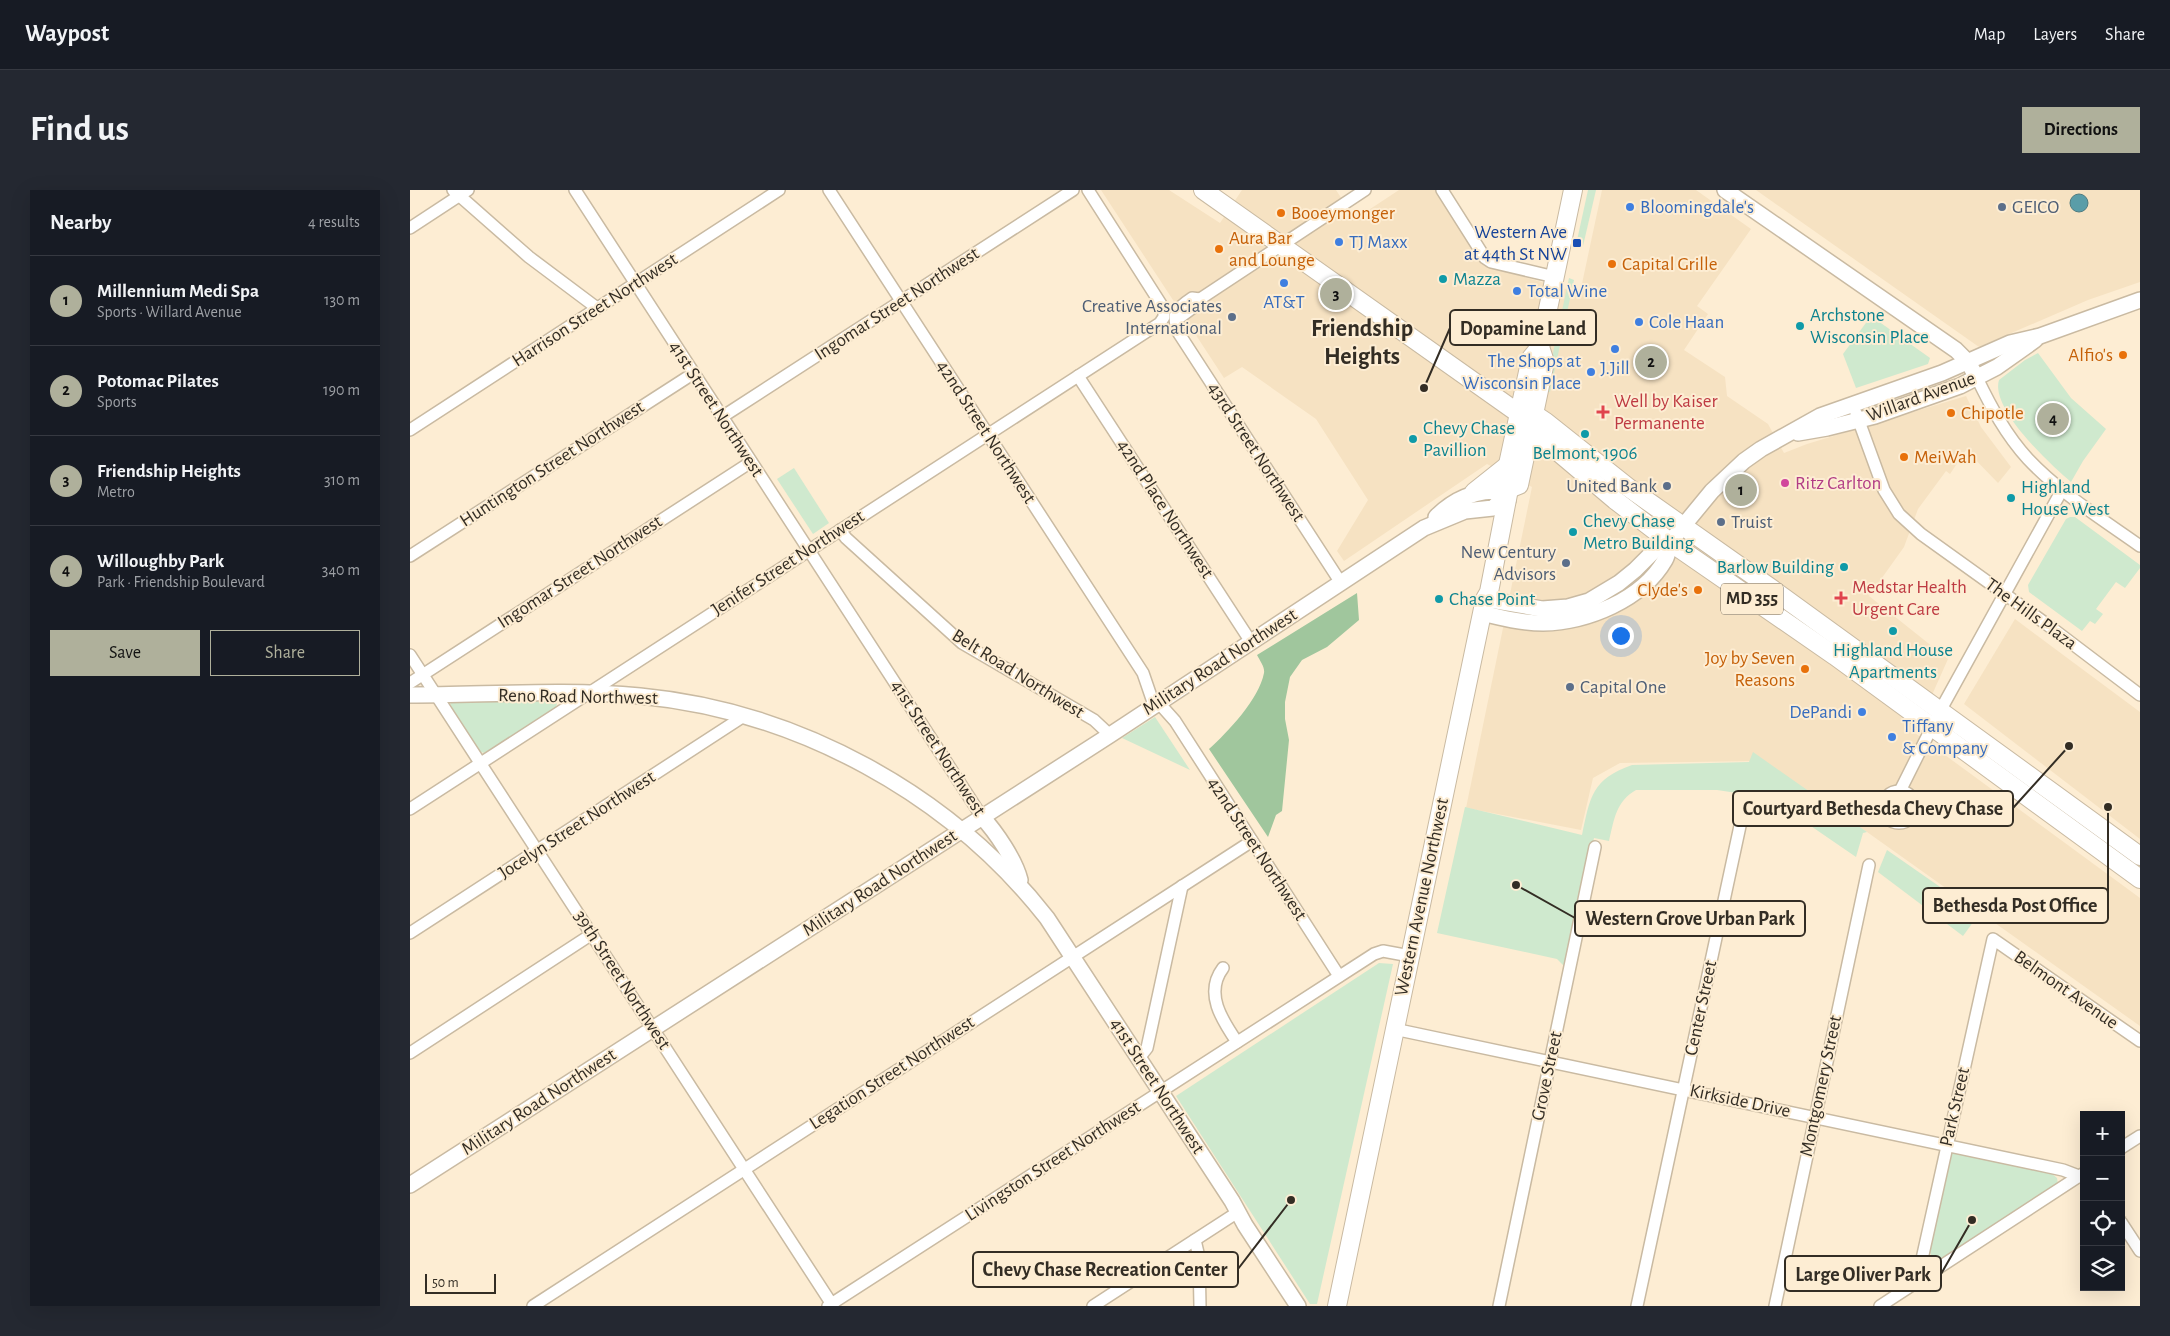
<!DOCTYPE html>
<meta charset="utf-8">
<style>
body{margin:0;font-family:"Alegreya Sans",sans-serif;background:#242831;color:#f1f3f6}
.controls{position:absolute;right:15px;bottom:15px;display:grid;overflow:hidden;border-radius:0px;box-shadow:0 5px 20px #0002}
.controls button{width:45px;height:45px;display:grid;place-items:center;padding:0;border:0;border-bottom:1px solid #363941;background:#171b24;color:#f1f3f6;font:25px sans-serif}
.scale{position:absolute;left:15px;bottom:12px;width:71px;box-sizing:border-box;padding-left:5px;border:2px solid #332d24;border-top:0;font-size:14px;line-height:18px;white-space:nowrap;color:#332d24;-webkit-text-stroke:4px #fdedd3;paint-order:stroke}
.you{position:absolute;left:1210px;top:445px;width:18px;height:18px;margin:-12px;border:4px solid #fff;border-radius:50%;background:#1a73e8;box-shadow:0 0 0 8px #1a73e833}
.badge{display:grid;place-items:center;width:32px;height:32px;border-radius:50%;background:#afb09b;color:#111;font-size:16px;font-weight:700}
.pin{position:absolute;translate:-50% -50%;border:2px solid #fff;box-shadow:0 1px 5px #0006}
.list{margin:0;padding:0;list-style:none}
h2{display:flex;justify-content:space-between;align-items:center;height:65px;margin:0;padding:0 20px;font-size:21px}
h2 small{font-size:16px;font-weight:400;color:#9ea1a6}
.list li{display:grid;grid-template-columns:32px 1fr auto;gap:15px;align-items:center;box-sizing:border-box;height:90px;padding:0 20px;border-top:1px solid #363941}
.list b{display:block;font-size:19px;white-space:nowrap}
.list p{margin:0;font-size:16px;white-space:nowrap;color:#9ea1a6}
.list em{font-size:16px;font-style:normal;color:#9ea1a6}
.actions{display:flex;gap:10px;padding:15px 20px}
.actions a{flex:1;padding:11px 0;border:1px solid #afb09b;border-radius:0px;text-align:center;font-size:18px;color:#afb09b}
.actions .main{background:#afb09b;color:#111}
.icon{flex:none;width:28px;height:28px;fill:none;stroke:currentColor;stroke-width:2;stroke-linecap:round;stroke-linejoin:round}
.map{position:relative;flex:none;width:1730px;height:1116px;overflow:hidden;border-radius:0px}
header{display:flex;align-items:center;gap:30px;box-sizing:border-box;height:70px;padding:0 25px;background:#171b24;border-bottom:1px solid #363941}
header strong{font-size:24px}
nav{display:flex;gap:28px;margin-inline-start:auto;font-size:18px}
.intro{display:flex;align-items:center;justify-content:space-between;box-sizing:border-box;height:120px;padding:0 30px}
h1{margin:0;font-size:35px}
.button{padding:12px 22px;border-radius:0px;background:#afb09b;color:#111;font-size:18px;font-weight:700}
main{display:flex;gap:30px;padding:0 30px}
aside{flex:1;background:#171b24;border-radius:0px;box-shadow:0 5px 20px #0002}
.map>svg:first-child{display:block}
.built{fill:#f6e2c2}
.green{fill:#cfe9ce}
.forest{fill:#a0c69d}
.water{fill:#5a9da8;stroke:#4e7b80}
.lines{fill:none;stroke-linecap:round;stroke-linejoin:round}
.street-casing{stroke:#c9baa2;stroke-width:14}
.secondary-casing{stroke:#c9baa2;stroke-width:18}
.primary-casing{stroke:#c9baa2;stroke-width:20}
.street{stroke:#fff;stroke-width:11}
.secondary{stroke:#fff;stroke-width:15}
.primary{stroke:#fff;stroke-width:18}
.shop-dot{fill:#3f7fe0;stroke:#fdedd3;stroke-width:2}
.service-dot{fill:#5c6f8a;stroke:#fdedd3;stroke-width:2}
.food-dot{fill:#e8710a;stroke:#fdedd3;stroke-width:2}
.transit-dot{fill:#1a4fb4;stroke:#fdedd3;stroke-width:2}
.culture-dot{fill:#0f9aa8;stroke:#fdedd3;stroke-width:2}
.health-dot{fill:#e0444e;stroke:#fdedd3;stroke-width:2}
.hotel-dot{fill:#d1479c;stroke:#fdedd3;stroke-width:2}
.labels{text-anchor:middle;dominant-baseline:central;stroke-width:4;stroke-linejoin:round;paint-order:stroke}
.shield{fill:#fdedd3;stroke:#706758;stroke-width:1}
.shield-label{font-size:18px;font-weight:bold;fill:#332d24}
.shop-label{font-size:19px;fill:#366cbe;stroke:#fdedd3;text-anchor:start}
.service-label{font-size:19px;fill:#4e5e75;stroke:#fdedd3;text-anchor:start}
.food-label{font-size:19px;fill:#c56008;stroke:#fdedd3;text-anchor:start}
.transit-label{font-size:19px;fill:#164399;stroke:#fdedd3;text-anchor:end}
.culture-label{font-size:19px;fill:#0d838f;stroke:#fdedd3;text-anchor:start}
.street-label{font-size:19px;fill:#332d24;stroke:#fdedd3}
.health-label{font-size:19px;fill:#be3a42;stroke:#fdedd3;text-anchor:start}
.hotel-label{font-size:19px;fill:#b23c85;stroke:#fdedd3;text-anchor:start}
.district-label{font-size:24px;font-weight:bold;fill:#332d24;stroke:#fdedd3}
.leader{fill:none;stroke:#332d24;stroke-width:2}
.callout-dot{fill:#332d24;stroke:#fdedd3;stroke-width:2}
.callout{fill:#fdedd3;stroke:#332d24;stroke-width:2}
.callout-label{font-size:20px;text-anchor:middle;font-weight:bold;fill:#332d24}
</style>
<header>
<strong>Waypost</strong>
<nav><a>Map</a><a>Layers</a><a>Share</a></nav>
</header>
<div class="intro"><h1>Find us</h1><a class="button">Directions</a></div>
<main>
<aside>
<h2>Nearby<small>4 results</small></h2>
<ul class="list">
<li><span class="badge">1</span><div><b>Millennium Medi Spa</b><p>Sports · Willard Avenue</p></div><em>130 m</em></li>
<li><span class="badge">2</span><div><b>Potomac Pilates</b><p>Sports</p></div><em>190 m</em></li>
<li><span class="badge">3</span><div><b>Friendship Heights</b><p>Metro</p></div><em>310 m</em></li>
<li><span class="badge">4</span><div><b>Willoughby Park</b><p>Park · Friendship Boulevard</p></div><em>340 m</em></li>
</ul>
<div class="actions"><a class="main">Save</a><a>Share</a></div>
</aside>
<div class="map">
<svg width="1730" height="1116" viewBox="0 0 1730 1116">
<rect width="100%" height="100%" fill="#fdedd3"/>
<g class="built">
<path d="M 691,0 L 759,0 L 810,33 L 832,0 L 926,0 L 945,29 L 989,0 L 1028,0 L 1076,76 L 1170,103 L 1192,0 L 1286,0 L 1341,39 L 1287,116 L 1298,124 L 1274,160 L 1315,187 L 1317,206 L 1358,234 L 1374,263 L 1397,254 L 1556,206 L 1571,237 L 1601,277 L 1588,293 L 1556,260 L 1540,284 L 1536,281 L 1508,319 L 1494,357 L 1459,406 L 1538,469 L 1505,543 L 1730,708 L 1730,836 L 1457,642 L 1348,571 L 1210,573 L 1183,588 L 1171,640 L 1056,618 L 1122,297 L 1077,274 L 934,371 L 927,361 L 958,310 L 906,229 L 832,177 L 814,188 Z"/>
<path d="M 1346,0 L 1730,0 L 1730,92 L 1678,110 L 1569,157 Z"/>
<path d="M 1605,429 L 1730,522 L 1730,649 L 1554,514 Z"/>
</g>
<g class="green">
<path d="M 1178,0 L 1186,0 L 1173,56 L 1166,55 Z"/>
<path d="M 1159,88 L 1164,90 L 1140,202 L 1136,201 L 1137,191 Z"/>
<path d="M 1461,126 L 1520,168 L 1518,174 L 1446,198 L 1433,164 Z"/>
<path d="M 1628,163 L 1661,208 L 1696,239 L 1673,271 L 1661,292 C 1640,274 1580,219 1589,190 L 1615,170 Z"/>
<path d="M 384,278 L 419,333 L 403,344 L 367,289 Z"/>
<path d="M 1660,327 L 1665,327 L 1730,375 L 1730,378 L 1715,398 L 1706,392 L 1686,419 L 1693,424 L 1685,434 L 1680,431 L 1672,441 L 1619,402 L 1618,395 L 1656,329 Z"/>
<path d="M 144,510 L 147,513 L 146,518 L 74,563 L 69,561 L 40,514 L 43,511 Z"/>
<path d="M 745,527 L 780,580 L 712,548 Z"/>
<path d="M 1343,562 L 1457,642 L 1453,643 L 1446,667 L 1360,608 L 1307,600 L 1226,600 C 1206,611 1204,630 1199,651 L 1184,648 L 1155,777 L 1147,769 L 1027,743 L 1055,617 L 1172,645 C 1180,607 1182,589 1222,575 L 1339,572 Z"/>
<path d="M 1477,660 L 1569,724 L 1553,746 L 1468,682 Z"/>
<path d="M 969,773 L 983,774 L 907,1114 L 900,1114 L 766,906 Z"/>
<path d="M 1542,963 L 1641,983 L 1647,988 L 1648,994 L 1528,1072 L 1523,1070 L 1520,1062 Z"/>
</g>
<path class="forest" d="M 947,403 L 949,430 L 917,457 L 892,470 L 880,487 L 875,512 L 875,529 L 879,550 L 872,621 L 866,625 L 858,647 L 799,559 C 818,542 849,509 854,483 C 855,477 850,471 847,465 Z"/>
<circle class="water" cx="1669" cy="13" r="9"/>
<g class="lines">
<g class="street-casing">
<g id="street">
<path d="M 43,0 L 119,67 L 187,118"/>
<path d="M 165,0 L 572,627"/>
<path d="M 419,0 L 733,483 L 744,515"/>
<path d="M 1032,0 L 1075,68 L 1081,72 L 1145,87"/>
<path d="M 0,38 L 58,0"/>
<path d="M 790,109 L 782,108 C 767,118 761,123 768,142 L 931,393"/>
<path d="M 766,130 L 785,116 L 790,109 L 955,0"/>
<path d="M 668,186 L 841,452"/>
<path d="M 1567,188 C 1581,217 1596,245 1618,269 C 1650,303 1692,329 1730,356"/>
<path d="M 1446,223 L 1474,300 L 1489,324 L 1511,344 L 1635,433 L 1730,505"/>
<path d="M 312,227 L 663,0"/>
<path d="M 0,240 L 369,0"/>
<path d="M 430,340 L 436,348 L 552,453 L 684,530 L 700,545"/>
<path d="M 0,366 L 284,183"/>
<path d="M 0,465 L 423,1116"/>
<path d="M 0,493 L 341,272"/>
<path d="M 748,512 L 765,531 L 929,786"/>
<path d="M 1491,599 L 1530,521 L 1652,300"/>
<circle cx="1489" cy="617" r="16"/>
<path d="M 0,619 L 750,133 L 754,127 L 754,119 L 678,0"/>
<path d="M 0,743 L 334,526"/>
<path d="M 813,778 C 794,803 812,830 827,852"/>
<path d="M 984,839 L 1653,980 L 1674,988"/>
<path d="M 0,863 L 182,744"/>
<path d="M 729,868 L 737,858 L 772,696"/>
<path d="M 1711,958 L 1730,946"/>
<path d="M 1711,1032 L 1730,1061"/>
<path d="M 785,1050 L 789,1067 L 790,1116"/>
<path d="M 1519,1084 L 1512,1069 L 1583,749 L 1730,851"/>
<path d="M 123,1116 L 842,651"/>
<path d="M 418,1116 L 964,764 L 973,761 L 1000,766"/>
<path d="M 683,1116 L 828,1022"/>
<path d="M 1089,1116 L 1185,657"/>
<path d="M 1227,1116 L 1336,608"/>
<path d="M 1365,1116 L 1459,675"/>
<path d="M 1470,1116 L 1674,983"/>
</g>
</g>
<g class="secondary-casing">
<g id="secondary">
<path d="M 1315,0 L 1546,160 L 1558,172 L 1567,188"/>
<path d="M 1388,243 L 1417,238 L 1465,226 L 1550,196 L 1587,177 L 1625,150"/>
<path d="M 1026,327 C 1043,310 1062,301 1086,301 L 1091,310"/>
<path d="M 1075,409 L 1132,419 L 1158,417 L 1179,411 L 1209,393 L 1225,380 L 1245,360 L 1260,352 L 1302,301 L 1334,271 L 1351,259 L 1410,226 L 1532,183 L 1600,153 L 1630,146 L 1730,110"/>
<path d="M 1072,423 C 1092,428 1112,433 1133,433 C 1177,432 1232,410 1255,370 C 1258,365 1259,357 1260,352"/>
<path d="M 0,505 C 76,505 155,499 230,506 C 388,521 540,604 637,728 L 822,1011 L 835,1035 L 888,1116"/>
<path d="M 572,627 C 586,642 605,670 610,690"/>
<path d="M 0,995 L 700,545 L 1014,338 L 1055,321 L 1083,318 L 1091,310 L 1098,310"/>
</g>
</g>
<g class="primary-casing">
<g id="primary">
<path d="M 793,0 L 1108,223 L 1121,239 L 1205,310 L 1260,352 L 1425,466 L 1730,689"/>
<path d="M 1108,223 L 1124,224 L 1136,232 L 1219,298 L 1358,396 L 1730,666"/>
<path d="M 1099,299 L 1109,295 L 1135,172 L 1130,157"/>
<path d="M 1064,302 L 1098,275"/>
<path d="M 927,1116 L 1075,409 L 1079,402 L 1099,299 L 1094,293 L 1121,168 L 1130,157 L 1163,0"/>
</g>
</g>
<use href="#street" class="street"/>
<use href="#secondary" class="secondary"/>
<use href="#primary" class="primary"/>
</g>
<g class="shop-dot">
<circle cx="1220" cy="17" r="5"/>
<circle cx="929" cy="52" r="5"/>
<circle cx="874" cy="93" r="5"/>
<circle cx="1107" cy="101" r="5"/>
<circle cx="1229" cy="132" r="5"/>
<circle cx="1205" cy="159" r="5"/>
<circle cx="1181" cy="182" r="5"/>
<circle cx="1452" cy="522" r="5"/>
<circle cx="1482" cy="547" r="5"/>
</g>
<g class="service-dot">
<circle cx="1592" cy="17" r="5"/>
<circle cx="822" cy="127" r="5"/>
<circle cx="1257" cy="296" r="5"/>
<circle cx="1311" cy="332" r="5"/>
<circle cx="1156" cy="373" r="5"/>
<circle cx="1160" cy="497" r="5"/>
</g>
<g class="food-dot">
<circle cx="871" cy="23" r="5"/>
<circle cx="809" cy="59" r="5"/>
<circle cx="1202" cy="74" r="5"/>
<circle cx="1713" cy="165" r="5"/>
<circle cx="1541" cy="223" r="5"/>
<circle cx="1494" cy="267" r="5"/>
<circle cx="1288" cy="400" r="5"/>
<circle cx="1395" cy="479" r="5"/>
</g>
<rect class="transit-dot" x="1162" y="48" width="10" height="10" rx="2.5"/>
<g class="culture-dot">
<circle cx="1033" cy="89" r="5"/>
<circle cx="1390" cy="136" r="5"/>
<circle cx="1175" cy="244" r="5"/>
<circle cx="1003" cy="249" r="5"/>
<circle cx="1601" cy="308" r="5"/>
<circle cx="1163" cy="342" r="5"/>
<circle cx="1434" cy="377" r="5"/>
<circle cx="1029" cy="409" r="5"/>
<circle cx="1483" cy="441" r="5"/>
</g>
<g class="health-dot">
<path d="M1190.5 214.5h5v5h5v5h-5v5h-5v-5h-5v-5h5z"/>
<path d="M1428.5 400.5h5v5h5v5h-5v5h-5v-5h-5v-5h5z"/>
</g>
<circle class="hotel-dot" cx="1375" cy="293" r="5"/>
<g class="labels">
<rect class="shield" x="1311" y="393.5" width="62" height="31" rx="4"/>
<g class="shield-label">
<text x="1342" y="409">MD 355</text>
</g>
<g class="shop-label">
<text x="1230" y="17">Bloomingdale's</text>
<text x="939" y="52">TJ Maxx</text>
<text x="1117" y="101">Total Wine</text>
<text x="874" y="112" text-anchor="middle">AT&amp;T</text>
<text x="1239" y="132">Cole Haan</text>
<text x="1171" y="171" text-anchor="end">The Shops at<tspan x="1171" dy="22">Wisconsin Place</tspan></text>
<text x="1205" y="178" text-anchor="middle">J.Jill</text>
<text x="1442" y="522" text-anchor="end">DePandi</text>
<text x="1492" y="536">Tiffany<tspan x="1492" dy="22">&amp; Company</tspan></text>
</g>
<g class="service-label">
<text x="1602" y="17">GEICO</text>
<text x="812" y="116" text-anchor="end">Creative Associates<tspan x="812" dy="22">International</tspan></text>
<text x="1247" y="296" text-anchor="end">United Bank</text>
<text x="1321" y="332">Truist</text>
<text x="1146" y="362" text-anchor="end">New Century<tspan x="1146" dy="22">Advisors</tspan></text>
<text x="1170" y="497">Capital One</text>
</g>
<g class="food-label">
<text x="881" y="23">Booeymonger</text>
<text x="819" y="48">Aura Bar<tspan x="819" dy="22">and Lounge</tspan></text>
<text x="1212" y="74">Capital Grille</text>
<text x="1703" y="165" text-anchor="end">Alfio's</text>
<text x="1551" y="223">Chipotle</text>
<text x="1504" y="267">MeiWah</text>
<text x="1278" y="400" text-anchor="end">Clyde's</text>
<text x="1385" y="468" text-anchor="end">Joy by Seven<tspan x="1385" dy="22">Reasons</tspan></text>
</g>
<g class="transit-label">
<text x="1157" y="42">Western Ave<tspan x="1157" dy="22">at 44th St NW</tspan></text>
</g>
<g class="culture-label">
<text x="1043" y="89">Mazza</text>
<text x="1400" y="125">Archstone<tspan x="1400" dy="22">Wisconsin Place</tspan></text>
<text x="1013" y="238">Chevy Chase<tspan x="1013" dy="22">Pavillion</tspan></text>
<text x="1175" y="263" text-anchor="middle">Belmont, 1906</text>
<text x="1611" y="297">Highland<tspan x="1611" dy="22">House West</tspan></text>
<text x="1173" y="331">Chevy Chase<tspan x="1173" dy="22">Metro Building</tspan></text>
<text x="1424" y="377" text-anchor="end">Barlow Building</text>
<text x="1039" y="409">Chase Point</text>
<text x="1483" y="460" text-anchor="middle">Highland House<tspan x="1483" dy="22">Apartments</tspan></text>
</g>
<g class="street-label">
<text transform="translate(487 114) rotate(-33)">Ingomar Street Northwest</text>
<text transform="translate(185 120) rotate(-33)">Harrison Street Northwest</text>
<text transform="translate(1511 207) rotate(-20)">Willard Avenue</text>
<text transform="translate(306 219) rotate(57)">41st Street Northwest</text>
<text transform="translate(576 242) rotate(57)">42nd Street Northwest</text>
<text transform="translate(846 262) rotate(57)">43rd Street Northwest</text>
<text transform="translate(142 274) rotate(-33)">Huntington Street Northwest</text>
<text transform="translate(755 319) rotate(57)">42nd Place Northwest</text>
<text transform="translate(378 373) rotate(-33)">Jenifer Street Northwest</text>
<text transform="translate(170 382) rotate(-33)">Ingomar Street Northwest</text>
<text transform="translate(1621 424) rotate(36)">The Hills Plaza</text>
<text transform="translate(810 472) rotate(-33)">Military Road Northwest</text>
<text transform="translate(608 484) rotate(32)">Belt Road Northwest</text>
<text transform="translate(168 507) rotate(1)">Reno Road Northwest</text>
<text transform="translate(528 558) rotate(57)">41st Street Northwest</text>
<text transform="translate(167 635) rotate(-33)">Jocelyn Street Northwest</text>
<text transform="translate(847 659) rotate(57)">42nd Street Northwest</text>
<text transform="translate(470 693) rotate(-33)">Military Road Northwest</text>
<text transform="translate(1012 707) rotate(-78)">Western Avenue Northwest</text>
<text transform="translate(212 790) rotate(57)">39th Street Northwest</text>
<text transform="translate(1656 800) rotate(35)">Belmont Avenue</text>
<text transform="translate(1291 818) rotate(-78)">Center Street</text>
<text transform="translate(482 883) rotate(-33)">Legation Street Northwest</text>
<text transform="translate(1137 886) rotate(-78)">Grove Street</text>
<text transform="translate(747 896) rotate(57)">41st Street Northwest</text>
<text transform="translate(1411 896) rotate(-78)">Montgomery Street</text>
<text transform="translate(1330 911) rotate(12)">Kirkside Drive</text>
<text transform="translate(129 912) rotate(-33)">Military Road Northwest</text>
<text transform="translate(1545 917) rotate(-77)">Park Street</text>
<text transform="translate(643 971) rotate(-33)">Livingston Street Northwest</text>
</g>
<g class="health-label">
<text x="1204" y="211">Well by Kaiser<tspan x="1204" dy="22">Permanente</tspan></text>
<text x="1442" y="397">Medstar Health<tspan x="1442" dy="22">Urgent Care</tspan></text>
</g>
<g class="hotel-label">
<text x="1385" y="293">Ritz Carlton</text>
</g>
<g class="district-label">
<text x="952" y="139">Friendship<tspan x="952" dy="28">Heights</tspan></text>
</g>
</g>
<path class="leader" d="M1014 198L1040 138M1659 556L1603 618M1698 617L1698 715M1106 695L1165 728M881 1010L828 1079M1562 1030L1531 1084"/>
<g class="callout-dot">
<circle cx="1014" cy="198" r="5"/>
<circle cx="1659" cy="556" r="5"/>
<circle cx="1698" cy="617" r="5"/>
<circle cx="1106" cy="695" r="5"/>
<circle cx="881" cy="1010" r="5"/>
<circle cx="1562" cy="1030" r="5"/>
</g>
<g class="callout">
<rect x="1040" y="120" width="146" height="35" rx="5"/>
<rect x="1323" y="601" width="280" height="35" rx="5"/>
<rect x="1513" y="698" width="185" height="35" rx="5"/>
<rect x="1165" y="711" width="230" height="35" rx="5"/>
<rect x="563" y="1062" width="265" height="35" rx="5"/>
<rect x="1375" y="1066" width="156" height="35" rx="5"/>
</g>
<g class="callout-label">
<text x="1113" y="145">Dopamine Land</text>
<text x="1463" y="625">Courtyard Bethesda Chevy Chase</text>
<text x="1605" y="722">Bethesda Post Office</text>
<text x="1280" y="735">Western Grove Urban Park</text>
<text x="695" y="1086">Chevy Chase Recreation Center</text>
<text x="1453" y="1091">Large Oliver Park</text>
</g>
</svg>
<div class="controls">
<button>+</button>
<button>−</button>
<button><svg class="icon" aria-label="locate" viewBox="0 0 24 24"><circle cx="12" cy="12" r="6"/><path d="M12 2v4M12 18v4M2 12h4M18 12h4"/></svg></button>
<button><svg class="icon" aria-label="layers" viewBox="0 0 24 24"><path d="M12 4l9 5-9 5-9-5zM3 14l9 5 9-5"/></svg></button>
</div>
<div class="scale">50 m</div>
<div class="you"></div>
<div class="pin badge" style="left:1331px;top:300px">1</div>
<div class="pin badge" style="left:1241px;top:172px">2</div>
<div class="pin badge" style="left:926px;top:104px">3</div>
<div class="pin badge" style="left:1643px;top:229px">4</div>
</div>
</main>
